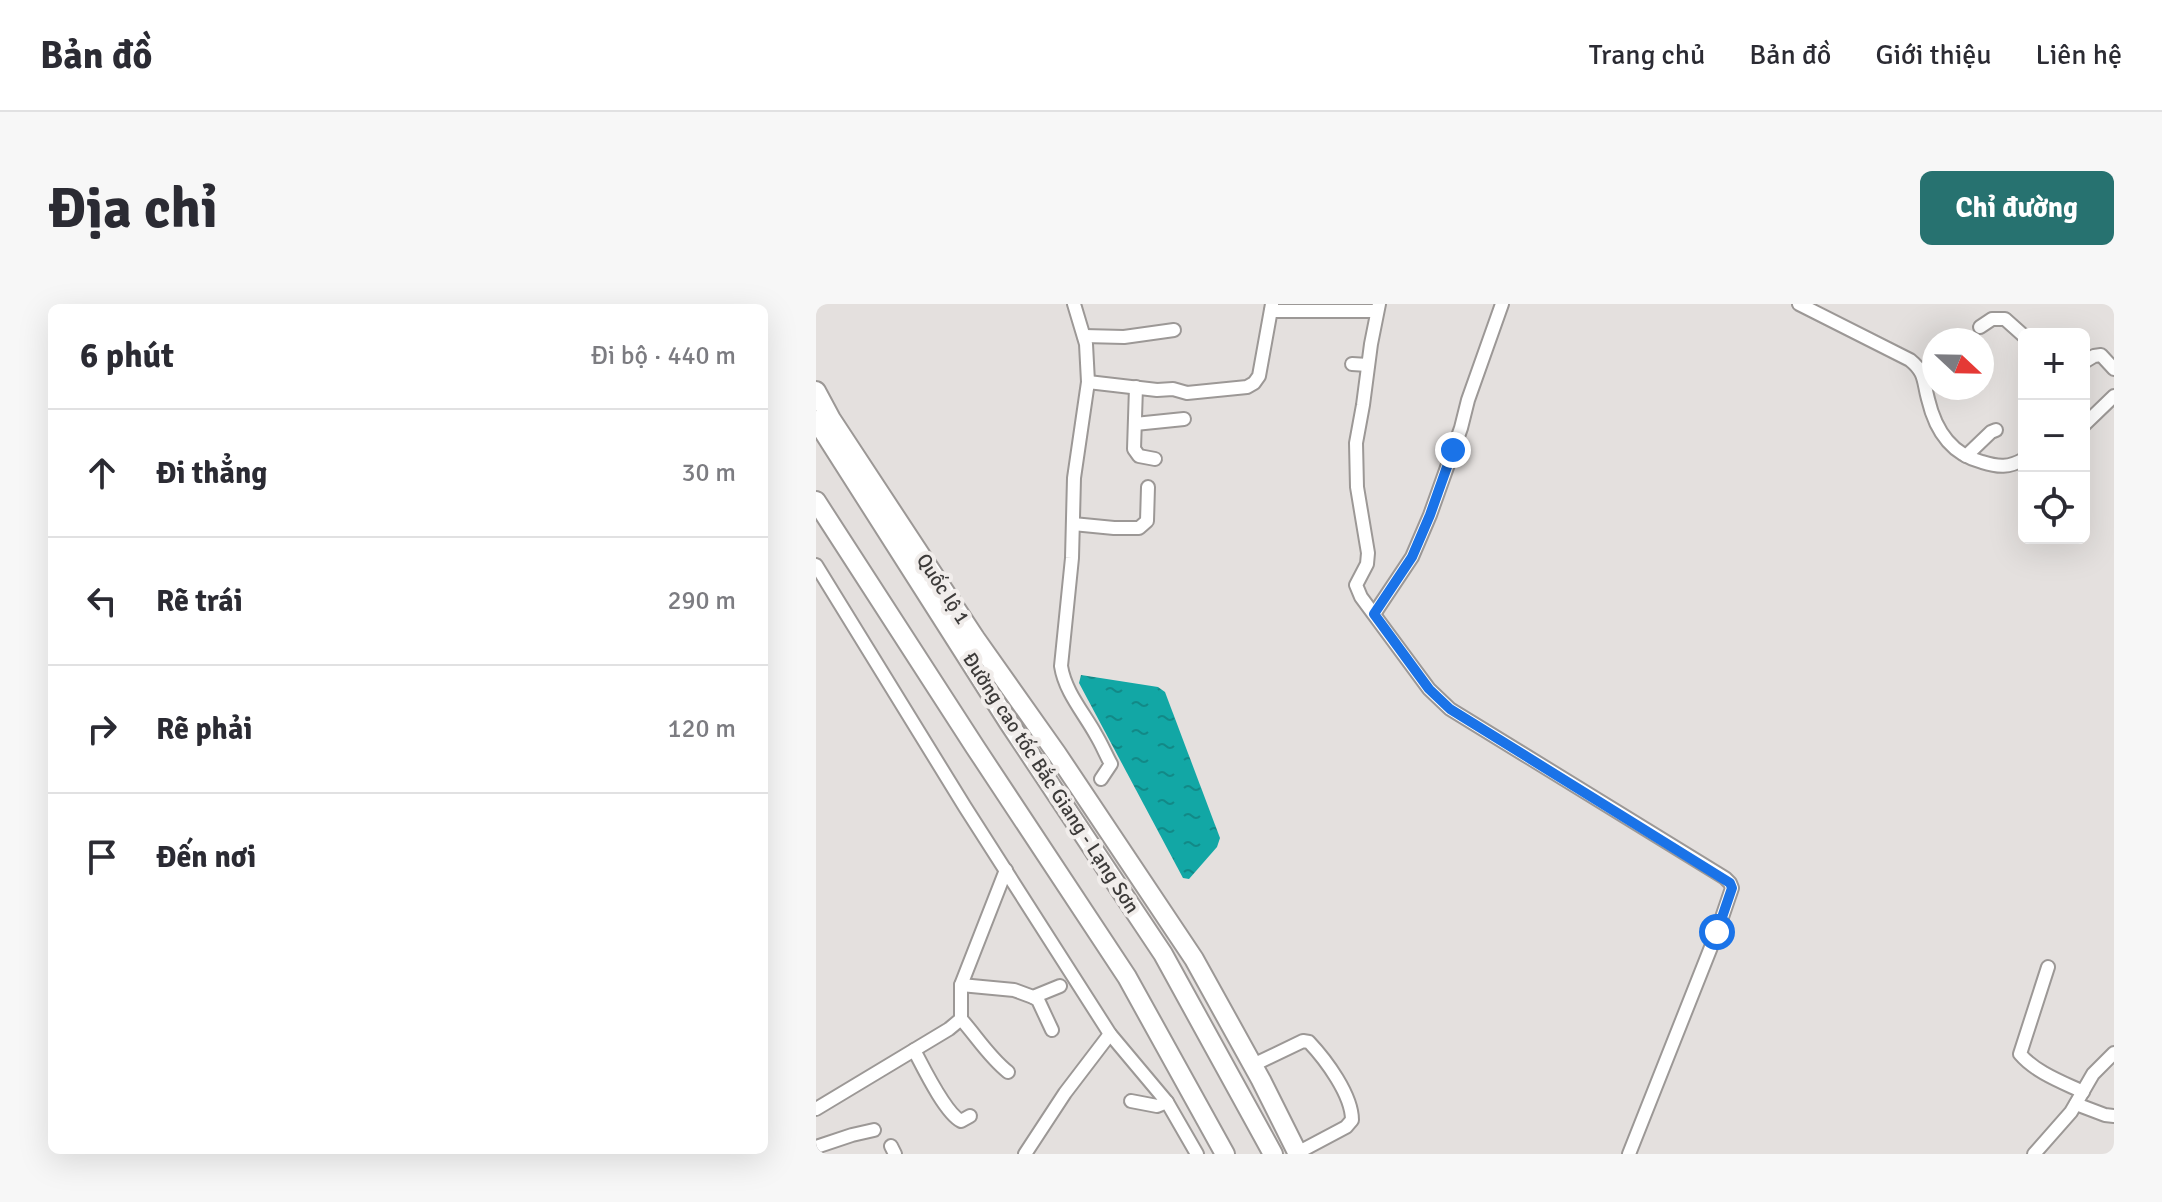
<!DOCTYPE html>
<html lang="vi">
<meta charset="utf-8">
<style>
body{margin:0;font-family:Signika,sans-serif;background:#f7f7f7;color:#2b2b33}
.controls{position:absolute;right:24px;top:24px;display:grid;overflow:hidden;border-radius:12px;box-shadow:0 8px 32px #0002}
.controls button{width:72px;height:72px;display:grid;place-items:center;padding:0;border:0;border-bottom:2px solid #e1e1e2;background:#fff;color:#2b2b33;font:40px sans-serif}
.compass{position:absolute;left:1106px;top:24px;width:72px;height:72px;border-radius:50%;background:#fff;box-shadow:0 8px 32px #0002;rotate:112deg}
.stop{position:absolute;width:24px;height:24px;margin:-18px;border:6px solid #1a73e8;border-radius:50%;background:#fff}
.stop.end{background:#1a73e8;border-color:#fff;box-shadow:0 2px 8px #0008}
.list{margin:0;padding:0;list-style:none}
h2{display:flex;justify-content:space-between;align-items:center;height:104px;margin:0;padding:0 32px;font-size:34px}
h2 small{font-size:26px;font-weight:400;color:#7c7c81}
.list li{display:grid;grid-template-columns:52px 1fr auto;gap:24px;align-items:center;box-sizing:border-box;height:128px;padding:0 32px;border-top:2px solid #e1e1e2}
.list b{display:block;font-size:30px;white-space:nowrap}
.list em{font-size:26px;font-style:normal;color:#7c7c81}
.icon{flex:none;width:44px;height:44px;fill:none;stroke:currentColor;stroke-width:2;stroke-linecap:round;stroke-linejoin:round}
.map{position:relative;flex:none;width:1298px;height:850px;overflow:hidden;border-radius:12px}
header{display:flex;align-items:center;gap:48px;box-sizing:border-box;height:112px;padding:0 40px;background:#fff;border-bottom:2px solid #e1e1e2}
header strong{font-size:38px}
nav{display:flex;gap:44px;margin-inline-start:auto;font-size:28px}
.intro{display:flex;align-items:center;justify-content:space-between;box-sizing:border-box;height:192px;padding:0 48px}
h1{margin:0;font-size:56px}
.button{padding:20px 36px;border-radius:12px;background:#277270;color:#fff;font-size:28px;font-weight:700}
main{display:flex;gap:48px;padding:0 48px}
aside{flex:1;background:#fff;border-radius:12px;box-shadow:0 8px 32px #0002}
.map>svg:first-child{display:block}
.water{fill:url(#water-ripples)}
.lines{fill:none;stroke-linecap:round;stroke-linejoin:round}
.minor-casing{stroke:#9c9896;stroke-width:16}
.highway-casing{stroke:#9c9896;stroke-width:22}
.minor{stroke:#fff;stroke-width:12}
.highway{stroke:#fff;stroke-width:18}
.route{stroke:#1a73e8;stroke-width:10}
.labels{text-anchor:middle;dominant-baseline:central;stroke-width:8;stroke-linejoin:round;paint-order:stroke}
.street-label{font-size:20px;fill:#3d3b3a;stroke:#f1edeb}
</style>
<header>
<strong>Bản đồ</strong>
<nav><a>Trang chủ</a><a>Bản đồ</a><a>Giới thiệu</a><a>Liên hệ</a></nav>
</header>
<div class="intro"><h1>Địa chỉ</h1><a class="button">Chỉ đường</a></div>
<main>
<aside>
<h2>6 phút<small>Đi bộ · 440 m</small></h2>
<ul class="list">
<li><svg class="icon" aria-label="ahead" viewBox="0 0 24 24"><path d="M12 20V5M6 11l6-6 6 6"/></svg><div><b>Đi thẳng</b></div><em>30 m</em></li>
<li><svg class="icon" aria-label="left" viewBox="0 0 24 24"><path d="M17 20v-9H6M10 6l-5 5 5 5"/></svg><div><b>Rẽ trái</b></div><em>290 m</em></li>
<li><svg class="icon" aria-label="right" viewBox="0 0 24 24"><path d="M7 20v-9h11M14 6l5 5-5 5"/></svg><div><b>Rẽ phải</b></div><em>120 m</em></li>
<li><svg class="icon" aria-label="arrive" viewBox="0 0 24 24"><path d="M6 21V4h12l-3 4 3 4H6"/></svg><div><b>Đến nơi</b></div></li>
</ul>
</aside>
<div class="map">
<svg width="1298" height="850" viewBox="0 0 1298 850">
<defs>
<pattern id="water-ripples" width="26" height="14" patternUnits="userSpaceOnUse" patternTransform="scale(2)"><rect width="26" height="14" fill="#12a7a5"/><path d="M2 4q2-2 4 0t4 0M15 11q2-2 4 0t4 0" fill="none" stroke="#128987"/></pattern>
</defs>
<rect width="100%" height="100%" fill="#e4e0de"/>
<path class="water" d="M 265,371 L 342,383 L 349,388 L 404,534 L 401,543 L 373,575 L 367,574 L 263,379 Z"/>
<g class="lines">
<g class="minor-casing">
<g id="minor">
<path d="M 258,0 L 270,40 L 272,78 L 258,174 L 256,254 L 245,362 C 249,388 268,409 280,431 C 286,441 290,451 295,460 L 285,475"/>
<path d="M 563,0 L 555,40 L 547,101 L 540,139 L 541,183 L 552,249 L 551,260 L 540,281 L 545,293 L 613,385 L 634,405 L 909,574 L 914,579 L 916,584 L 901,628 L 813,850"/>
<path d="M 983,0 L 1094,56 C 1110,69 1107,77 1112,95 C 1119,125 1134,150 1166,158 C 1182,163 1193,164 1208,155"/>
<path d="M 455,7 L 561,7"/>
<path d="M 1164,23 L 1176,15 L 1189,15 L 1208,32"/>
<path d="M 268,32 L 308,33 L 358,26"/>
<path d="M 1268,58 L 1278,52 L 1285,51 L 1298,65"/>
<path d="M 536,60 L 552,61"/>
<path d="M 272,78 L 341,86 L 357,85 L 371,89 L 431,83 L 438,79 L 443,72 L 456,0"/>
<path d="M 320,83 L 318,145 L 323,152 L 339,155"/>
<path d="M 319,120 L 368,115"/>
<path d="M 1268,121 L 1298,92"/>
<path d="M 1150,152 L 1175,128 L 1180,126"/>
<path d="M 257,220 L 298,224 L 323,224 L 331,217 L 332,183"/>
<path d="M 0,261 L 149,503 L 294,730 L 351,798 L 381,850"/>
<path d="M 558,310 L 596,253 L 614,211 L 645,124 L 652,96 L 686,0"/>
<path d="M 1232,663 L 1204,750 C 1219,768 1246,778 1267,788"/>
<path d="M 145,681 L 198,686 L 217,693 L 244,682"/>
<path d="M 217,693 L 222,696 L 236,726"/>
<path d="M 145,715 C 161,733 173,753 192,768"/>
<path d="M 98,746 C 107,763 129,809 145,817 L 154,812"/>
<path d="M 437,761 L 487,737 L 493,738 C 510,756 536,791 536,816 L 530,823 L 481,849"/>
<path d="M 315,797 L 341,802 L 351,798"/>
<path d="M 1260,800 L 1289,811 L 1298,812"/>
<path d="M 0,805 L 133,725 L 145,715 L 145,681 L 190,566"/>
<path d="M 75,842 L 79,850"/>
<path d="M 0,843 L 36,831 L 58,826"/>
<path d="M 209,850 L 249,789 L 294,730"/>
<path d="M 1218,850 L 1255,808 L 1277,770 L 1298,749"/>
</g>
</g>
<g class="highway-casing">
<g id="highway">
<path d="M 0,87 L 15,115 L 159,334 L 241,450 L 378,655 L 445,776 L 482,850"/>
<path d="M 0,116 L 193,419 L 347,650 L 457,850"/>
<path d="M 0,197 L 159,443 L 311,673 L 409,850"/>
</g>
</g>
<use href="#minor" class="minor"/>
<use href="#highway" class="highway"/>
</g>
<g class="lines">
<path class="route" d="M 637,146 L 614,211 L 596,253 L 558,310 L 613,385 L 634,405 L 914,579 L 916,584 L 901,628"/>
</g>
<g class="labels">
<g class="street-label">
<text transform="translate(127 285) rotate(57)">Quốc lộ 1</text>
<text transform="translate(235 479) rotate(57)">Đường cao tốc Bắc Giang - Lạng Sơn</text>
</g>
</g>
</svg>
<div class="controls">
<button>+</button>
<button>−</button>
<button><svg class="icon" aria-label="locate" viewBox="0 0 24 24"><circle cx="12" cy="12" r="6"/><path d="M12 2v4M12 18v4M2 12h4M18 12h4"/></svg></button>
</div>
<svg class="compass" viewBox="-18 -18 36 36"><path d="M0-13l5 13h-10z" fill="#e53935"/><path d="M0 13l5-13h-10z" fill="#7c7c81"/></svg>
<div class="stop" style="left:901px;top:628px"></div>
<div class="stop end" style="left:637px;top:146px"></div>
</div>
</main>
